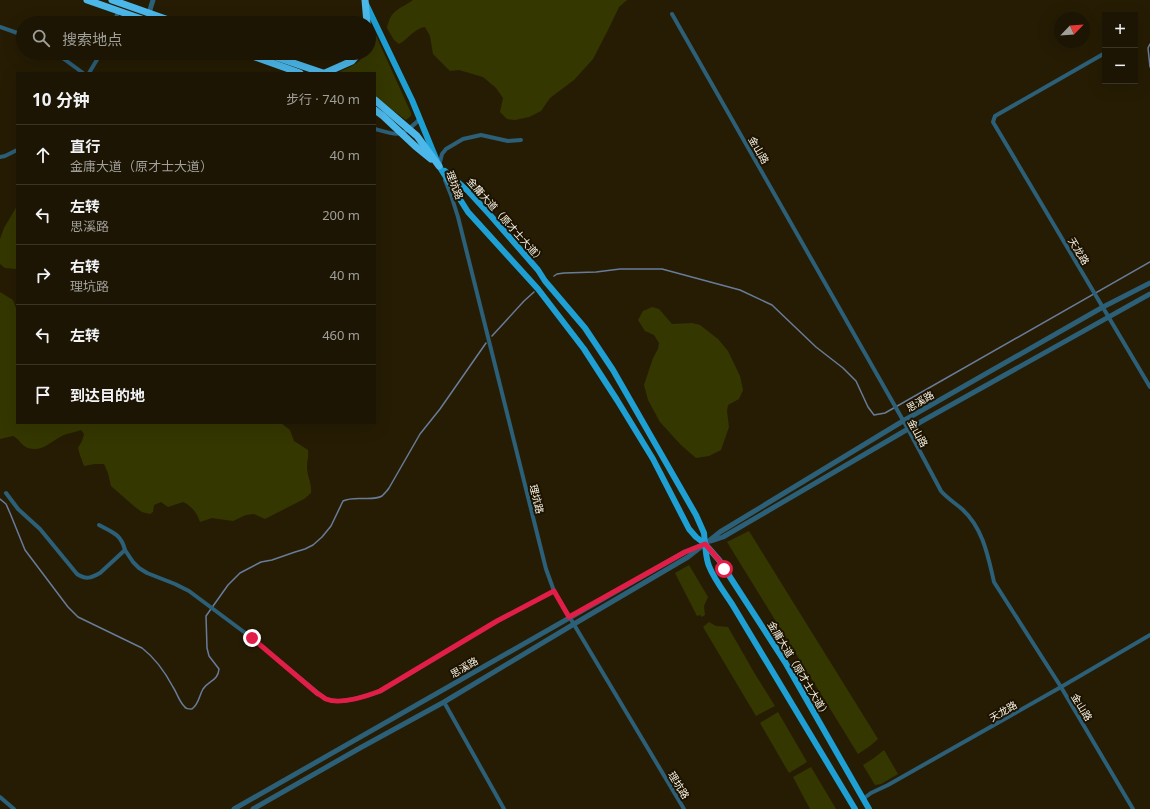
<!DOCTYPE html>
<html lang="zh">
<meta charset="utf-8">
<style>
body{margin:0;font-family:"Noto Sans","Noto Sans SC",sans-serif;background:#251e0d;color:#f1f3f6}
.controls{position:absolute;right:12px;top:12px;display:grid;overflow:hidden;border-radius:0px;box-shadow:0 4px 16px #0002}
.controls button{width:36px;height:36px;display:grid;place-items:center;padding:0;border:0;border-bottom:1px solid #3a3425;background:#1c1503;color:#f1f3f6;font:20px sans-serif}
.compass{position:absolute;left:1054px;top:12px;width:36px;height:36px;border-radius:50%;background:#1c1503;box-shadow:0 4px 16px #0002;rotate:65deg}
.stop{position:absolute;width:12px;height:12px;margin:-9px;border:3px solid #e11d48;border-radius:50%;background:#fff}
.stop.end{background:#e11d48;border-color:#fff;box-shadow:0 1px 4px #0008}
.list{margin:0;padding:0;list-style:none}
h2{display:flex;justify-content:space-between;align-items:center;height:52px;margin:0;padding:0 16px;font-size:17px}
h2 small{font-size:13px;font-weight:400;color:#a09f9a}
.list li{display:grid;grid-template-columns:26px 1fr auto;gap:12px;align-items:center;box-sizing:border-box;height:60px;padding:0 16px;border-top:1px solid #3a3425}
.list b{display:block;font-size:15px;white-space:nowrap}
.list p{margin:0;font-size:13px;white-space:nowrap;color:#a09f9a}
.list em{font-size:13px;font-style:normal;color:#a09f9a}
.icon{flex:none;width:22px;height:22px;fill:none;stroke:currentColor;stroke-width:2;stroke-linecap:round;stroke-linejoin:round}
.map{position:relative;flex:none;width:1150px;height:809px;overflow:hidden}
.search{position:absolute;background:#1c1503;box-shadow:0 4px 16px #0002;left:16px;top:16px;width:360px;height:44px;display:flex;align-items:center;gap:10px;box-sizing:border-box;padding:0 14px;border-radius:22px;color:#a09f9a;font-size:15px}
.panel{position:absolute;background:#1c1503;box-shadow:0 4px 16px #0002;left:16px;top:72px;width:360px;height:352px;border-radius:0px}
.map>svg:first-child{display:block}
.green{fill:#353701}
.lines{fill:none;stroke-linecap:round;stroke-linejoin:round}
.stream{stroke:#687c9a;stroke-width:1.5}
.minor{stroke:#2c5f78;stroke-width:4}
.tertiary{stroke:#2c5f78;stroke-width:5}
.primary{stroke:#1ea0d4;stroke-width:6}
.motorway{stroke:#4cb8ea;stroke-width:7}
.route{stroke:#e11d48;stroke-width:5}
.labels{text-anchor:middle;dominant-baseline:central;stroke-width:4;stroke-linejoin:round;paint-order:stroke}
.street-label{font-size:10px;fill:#fbf4e5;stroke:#1c1300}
</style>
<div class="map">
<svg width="1150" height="809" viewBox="0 0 1150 809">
<rect width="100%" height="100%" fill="#261c04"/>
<g class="green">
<path d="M 413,0 L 627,0 L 619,7 L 609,28 L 593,59 L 574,80 L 550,98 L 541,111 L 529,117 L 515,120 L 507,119 L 500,112 L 503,98 L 496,88 L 483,77 L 459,70 L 450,71 L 433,54 L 430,36 L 425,27 C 415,28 408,39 399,44 L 394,40 L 387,28 C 391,9 399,10 413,0 Z"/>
<path d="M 372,29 L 373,29 L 411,113 L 411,116 L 406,120 L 375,97 L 375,73 L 340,73 L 341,71 C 350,67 361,62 366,53 L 369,53 Z"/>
<path d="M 17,206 L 17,269 L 5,268 L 0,264 L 0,239 L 4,228 Z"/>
<path d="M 0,292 L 13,300 L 17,311 L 17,423 L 281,423 L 290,430 L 294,441 L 308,450 C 309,456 307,461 307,467 C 307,476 312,483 311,493 L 304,499 L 265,519 L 254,514 L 246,515 L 233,521 L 212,518 L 200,522 C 197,513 192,506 183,502 L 168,507 L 161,502 L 154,505 L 153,512 L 150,514 L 142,512 L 135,507 L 111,486 L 108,473 L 104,464 L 95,464 L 84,466 L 80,455 L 78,448 L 82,441 L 84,434 L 81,430 C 74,433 66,433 60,437 C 49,443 42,452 28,448 C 22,446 19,439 13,436 L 0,439 Z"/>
<path d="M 652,307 L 659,309 L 672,324 L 692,323 L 700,325 L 718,339 L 728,351 L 740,376 L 743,390 L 739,399 L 728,405 L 727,411 L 729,427 L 721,450 L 709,456 L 696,458 L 681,445 L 660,422 L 648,400 L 644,385 L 653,358 L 658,349 L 659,343 L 654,335 L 645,331 L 638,320 L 643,311 Z"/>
<path d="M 749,531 L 878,739 L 870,746 L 858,754 L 727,542 Z"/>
<path d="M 689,565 L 708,597 L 704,606 L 705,615 L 702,617 L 700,615 L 697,616 L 675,573 Z"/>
<path d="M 709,622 L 716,626 L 728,627 L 755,674 L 775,706 L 756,716 L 703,627 Z"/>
<path d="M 778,712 L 807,762 L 789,773 L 760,723 Z"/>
<path d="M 884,750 L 898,774 L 881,784 L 875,785 L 863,765 L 874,758 Z"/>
<path d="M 811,767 L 836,809 L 810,809 L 793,777 Z"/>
</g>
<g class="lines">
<g class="stream">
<path d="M 1150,44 L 1148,48 L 1150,67"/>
<path d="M 554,276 L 557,274 L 564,273 L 596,272 L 620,269 L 662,269 L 740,290 L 772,305 L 816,347 L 843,368 L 856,381 L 868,407 L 874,415 L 885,413 L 1150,262"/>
<path d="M 492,336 L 524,301 L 534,292"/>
<path d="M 0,499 L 6,504 L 10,513 L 25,550 L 68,607 L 78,617 L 142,648 C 155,658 165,672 173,687 C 177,693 179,701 184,706 C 186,709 188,709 192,709 C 199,704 199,696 203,689 C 209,680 218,681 219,669 L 209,656 L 207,648 L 206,616 L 228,585 L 240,573 L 261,562 L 272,560 L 295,552 L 305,549 L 313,545 L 322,537 L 331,526 L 343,501 C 355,495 372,502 382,496 C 384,494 387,491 389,488 L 420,434 L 440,409 L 486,343"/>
</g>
<g class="minor">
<path d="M 672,14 L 908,429 L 941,491 C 947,498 955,503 962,509 C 983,528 988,556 994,582 L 1061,687 L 1133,809"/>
<path d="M 114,23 L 118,12"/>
<path d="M 0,27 L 23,35"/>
<path d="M 54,53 L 64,59 L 83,73"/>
<path d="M 1105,53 L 995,116 L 993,122 L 1150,387"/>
<path d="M 89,73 L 101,53"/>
<path d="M 375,129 C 400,136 401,137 420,119"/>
<path d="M 0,157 L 5,156 L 17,150"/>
<path d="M 439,166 L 442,154 L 446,149 L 463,139 L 481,135 L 508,141 L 521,140"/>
<path d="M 445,180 L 451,195 L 458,217 L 546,569 L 554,591 L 684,809"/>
<path d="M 6,493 L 18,509 L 40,529 L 77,574 C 86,580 91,578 100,573 L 125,550 L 133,562 L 139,568 L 147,573 L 175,584 L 189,591 L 252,638 L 318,693 C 321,695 324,698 326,699 C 340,705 367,696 381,691 L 497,621 L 554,591"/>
<path d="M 99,525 C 112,532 121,534 125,550"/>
<path d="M 444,702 L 504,809"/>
<path d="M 0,797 L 14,809"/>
<path d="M 863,799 L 871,793 L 888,785 L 1061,687 L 1150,635"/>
</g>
<g class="tertiary">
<path d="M 149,13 L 153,0"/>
<path d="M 711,541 L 723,537 L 908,429 L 1150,294"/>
<path d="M 234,809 L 685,552 L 705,544 L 720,532 L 903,421 L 1103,307 L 1150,283"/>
<path d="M 253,809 L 360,748 L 444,702 L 574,624 L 688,557 L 702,546"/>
</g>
<g class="primary">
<path d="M 366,4 L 412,100 L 439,166 L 468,212 L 538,289 L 584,349 L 617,400 L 653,459 L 689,529 L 696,537 L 705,544 C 706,551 706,559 709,566 C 714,579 724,592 732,604 L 855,809"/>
<path d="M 445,171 L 468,191 L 490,215 L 538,270 L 545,281 L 585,328 L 613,370 L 696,515 L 704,533 L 705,544 L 719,560 L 785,662 L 869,809"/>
</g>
<g class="motorway">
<path d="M 87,0 L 153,23"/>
<path d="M 112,0 L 177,23"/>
<path d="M 365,0 L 367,23"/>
<path d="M 244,53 L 300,73"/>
<path d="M 264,53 L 323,73"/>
<path d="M 325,73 L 352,61 L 359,53"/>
<path d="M 375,100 L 417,136 L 439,166"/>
<path d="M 375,110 L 383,116 L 415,146 L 431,159"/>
</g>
</g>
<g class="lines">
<path class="route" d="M 252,638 L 318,694 C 321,695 324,698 326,699 C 340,705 367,696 380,691 L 497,621 L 554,591 L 569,617 L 685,552 L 705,544 L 719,560 L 724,569"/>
</g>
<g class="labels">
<g class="street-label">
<text transform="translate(759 150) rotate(60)">金山路</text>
<text transform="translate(455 185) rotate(69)">理坑路</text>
<text transform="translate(506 220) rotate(48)">金庸大道（原才士大道）</text>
<text transform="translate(1079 251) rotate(59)">天龙路</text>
<text transform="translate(920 401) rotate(-30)">思溪路</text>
<text transform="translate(918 433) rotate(61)">金山路</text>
<text transform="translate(537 499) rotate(76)">理坑路</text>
<text transform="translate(464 667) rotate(-30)">思溪路</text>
<text transform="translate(799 669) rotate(59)">金庸大道（原才士大道）</text>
<text transform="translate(1082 707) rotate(59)">金山路</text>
<text transform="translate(1003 711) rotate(-30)">天龙路</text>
<text transform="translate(679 785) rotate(59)">理坑路</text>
</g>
</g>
</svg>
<div class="controls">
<button>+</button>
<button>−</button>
</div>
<svg class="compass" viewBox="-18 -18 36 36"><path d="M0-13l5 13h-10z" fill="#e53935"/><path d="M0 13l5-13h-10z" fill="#a09f9a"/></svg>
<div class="stop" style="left:724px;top:569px"></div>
<div class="stop end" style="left:252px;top:638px"></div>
<div class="search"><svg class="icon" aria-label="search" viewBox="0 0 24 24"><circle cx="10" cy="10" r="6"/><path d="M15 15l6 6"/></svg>搜索地点</div>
<section class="panel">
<h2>10 分钟<small>步行 · 740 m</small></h2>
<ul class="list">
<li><svg class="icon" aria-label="ahead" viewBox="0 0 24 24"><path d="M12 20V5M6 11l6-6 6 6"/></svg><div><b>直行</b><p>金庸大道（原才士大道）</p></div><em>40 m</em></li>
<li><svg class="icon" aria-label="left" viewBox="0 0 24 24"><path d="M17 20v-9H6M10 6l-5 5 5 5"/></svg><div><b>左转</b><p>思溪路</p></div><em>200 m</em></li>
<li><svg class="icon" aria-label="right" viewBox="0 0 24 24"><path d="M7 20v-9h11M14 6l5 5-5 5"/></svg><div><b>右转</b><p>理坑路</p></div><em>40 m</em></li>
<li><svg class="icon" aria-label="left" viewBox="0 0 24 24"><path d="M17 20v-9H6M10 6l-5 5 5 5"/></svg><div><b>左转</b></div><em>460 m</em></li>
<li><svg class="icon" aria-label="arrive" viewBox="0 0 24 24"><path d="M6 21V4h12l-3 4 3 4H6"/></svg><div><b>到达目的地</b></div></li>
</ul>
</section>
</div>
